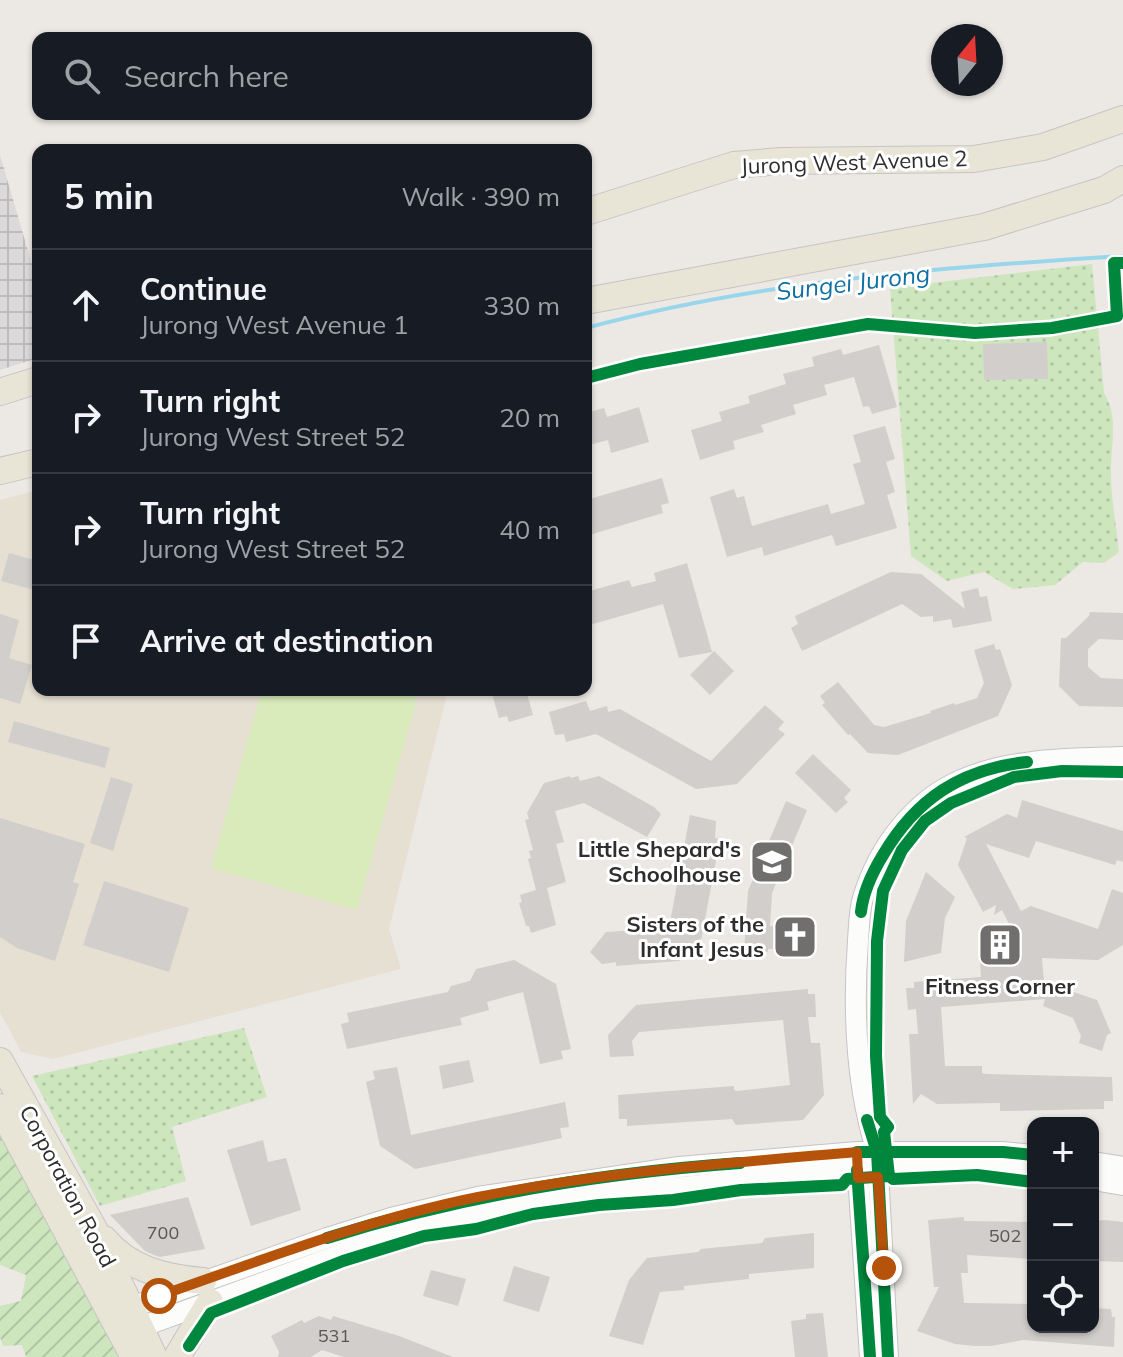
<!DOCTYPE html>
<meta charset="utf-8">
<style>
body{margin:0;font-family:Mulish,sans-serif;background:#242831;color:#f1f3f6}
.controls{position:absolute;right:24px;bottom:24px;display:grid;overflow:hidden;border-radius:16px;box-shadow:0 2px 6px #0004}
.controls button{width:72px;height:72px;display:grid;place-items:center;padding:0;border:0;border-bottom:2px solid #363941;background:#171b24;color:#f1f3f6;font:40px sans-serif}
.compass{position:absolute;left:931px;top:24px;width:72px;height:72px;border-radius:50%;background:#171b24;box-shadow:0 2px 6px #0004;rotate:18deg}
.stop{position:absolute;width:24px;height:24px;margin:-18px;border:6px solid #b45309;border-radius:50%;background:#fff}
.stop.end{background:#b45309;border-color:#fff;box-shadow:0 2px 8px #0008}
.list{margin:0;padding:0;list-style:none}
h2{display:flex;justify-content:space-between;align-items:center;height:104px;margin:0;padding:0 32px;font-size:34px}
h2 small{font-size:26px;font-weight:400;color:#9ea1a6}
.list li{display:grid;grid-template-columns:52px 1fr auto;gap:24px;align-items:center;box-sizing:border-box;height:112px;padding:0 32px;border-top:2px solid #363941}
.list b{display:block;font-size:30px;white-space:nowrap}
.list p{margin:0;font-size:26px;white-space:nowrap;color:#9ea1a6}
.list em{font-size:26px;font-style:normal;color:#9ea1a6}
.icon{flex:none;width:44px;height:44px;fill:none;stroke:currentColor;stroke-width:2;stroke-linecap:round;stroke-linejoin:round}
.map{position:relative;flex:none;width:1123px;height:1357px;overflow:hidden}
.search{position:absolute;background:#171b24;box-shadow:0 2px 6px #0004;left:32px;top:32px;width:560px;height:88px;display:flex;align-items:center;gap:20px;box-sizing:border-box;padding:0 28px;border-radius:16px;color:#9ea1a6;font-size:30px}
.panel{position:absolute;background:#171b24;box-shadow:0 2px 6px #0004;left:32px;top:144px;width:560px;height:552px;border-radius:16px}
.map>svg:first-child{display:block}
.industrial{fill:url(#industrial-grid)}
.education{fill:#e6e0d3}
.grass{fill:url(#grass-dots)}
.garden{fill:url(#garden-furrows)}
.pitch{fill:#d9eabb}
.lines{fill:none;stroke-linecap:round;stroke-linejoin:round}
.stream{stroke:#99d6ec;stroke-width:4}
.building{fill:#d1cecb}
.minor-casing{stroke:#c5c4c5;stroke-width:22}
.major-casing{stroke:#c6c5c4;stroke-width:28}
.minor{stroke:#fcfcfb;stroke-width:20}
.major{stroke:#e8e4d6;stroke-width:26}
.cycleway-casing{stroke:#fff;stroke-width:17}
.cycleway{stroke:#00873e;stroke-width:12}
.route{stroke:#b45309;stroke-width:10}
.labels{text-anchor:middle;dominant-baseline:central;stroke-width:6;stroke-linejoin:round;paint-order:stroke}
.number-label{font-size:18px;fill:#585857}
.street-label{font-size:22px;fill:#2e2e2e;stroke:#fff}
.poi-label{font-size:22px;font-weight:bold;fill:#2e2e2e;stroke:#fff;text-anchor:end}
.water-label{font-size:24px;font-style:italic;fill:#0d6fa3;stroke:#fff}
</style>
<div class="map">
<svg width="1123" height="1357" viewBox="0 0 1123 1357">
<defs>
<pattern id="industrial-grid" width="8" height="8" patternUnits="userSpaceOnUse" patternTransform="scale(2)"><rect width="8" height="8" fill="#dcd9db"/><path d="M0 4h8M4 0v8" fill="none" stroke="#bdbbbc"/></pattern>
<pattern id="grass-dots" width="8" height="8" patternUnits="userSpaceOnUse" patternTransform="scale(2)"><rect width="8" height="8" fill="#cee6be"/><path d="M2 2h.1M6 6h.1" fill="none" stroke="#b1c6a4" stroke-width="1.8" stroke-linecap="round"/></pattern>
<pattern id="garden-furrows" width="10" height="10" patternUnits="userSpaceOnUse" patternTransform="scale(2)"><rect width="10" height="10" fill="#cee6be"/><path d="M-1 1l2-2M0 10L10 0M9 11l2-2" fill="none" stroke="#b1c6a4"/></pattern>
</defs>
<rect width="100%" height="100%" fill="#ece8e4"/>
<path class="industrial" d="M 0,155 L 38,285 L 38,358 L 0,370 Z"/>
<path class="education" d="M 38,490 L 38,690 L 442,690 L 446,698 L 389,929 L 401,969 L 53,1059 L 21,1052 L 0,1012 L 0,500 Z"/>
<g class="grass">
<path d="M 1092,264 L 1104,393 C 1118,416 1112,439 1111,465 C 1110,493 1116,524 1119,552 L 1104,563 L 1083,562 L 1055,585 L 1013,589 L 984,572 L 947,581 L 911,556 L 890,288 Z"/>
<path d="M 244,1028 L 267,1097 L 172,1127 L 186,1181 L 100,1206 L 32,1076 Z"/>
</g>
<path class="garden" d="M 0,1131 L 126,1357 L 26,1357 L 22,1345 L 3,1346 L 0,1337 L 0,1306 L 21,1301 L 26,1275 L 0,1265 Z"/>
<path class="pitch" d="M 262,690 L 415,690 L 415,706 L 357,910 L 211,868 Z"/>
<g class="lines">
<path class="stream" d="M 586,328 C 761,281 943,267 1123,256"/>
</g>
<g class="building">
<path d="M 1047,342 L 1048,379 L 984,380 L 983,344 Z"/>
<path d="M 879,345 L 897,407 L 872,414 L 869,406 L 863,407 L 854,377 L 824,385 L 827,395 L 793,405 L 796,414 L 761,425 L 764,432 L 733,441 L 735,449 L 700,460 L 691,430 L 722,421 L 719,412 L 750,403 L 748,396 L 786,384 L 783,374 L 814,366 L 812,357 L 841,349 L 843,355 Z"/>
<path d="M 639,407 L 649,442 L 611,453 L 608,440 L 586,446 L 586,413 L 604,408 L 607,417 Z"/>
<path d="M 885,426 L 895,459 L 886,462 L 895,492 L 887,495 L 897,528 L 836,546 L 832,535 L 764,556 L 762,547 L 727,557 L 710,497 L 734,489 L 737,498 L 744,496 L 752,526 L 828,504 L 831,514 L 865,504 L 853,464 L 861,462 L 853,435 Z"/>
<path d="M 662,478 L 669,503 L 661,505 L 663,513 L 586,536 L 586,500 Z"/>
<path d="M 9,553 L 38,561 L 38,591 L 1,581 Z"/>
<path d="M 687,563 L 712,652 L 679,658 L 663,604 L 586,626 L 586,592 L 629,580 L 632,587 L 656,581 L 654,573 Z"/>
<path d="M 891,572 L 921,574 L 965,609 L 961,592 L 978,588 L 980,597 L 987,596 L 992,621 L 953,628 L 951,619 L 933,622 L 933,616 L 921,617 L 902,604 L 802,651 L 791,628 L 798,624 L 795,616 Z"/>
<path d="M 1090,612 L 1123,613 L 1123,640 L 1099,639 L 1088,649 L 1088,667 L 1101,678 L 1123,679 L 1123,707 L 1079,706 L 1059,686 L 1061,638 L 1066,638 L 1089,616 Z"/>
<path d="M 0,614 L 19,620 L 9,658 L 32,665 L 20,704 L 0,698 Z"/>
<path d="M 994,644 L 996,650 L 1000,649 L 1012,685 L 998,716 L 898,755 L 868,753 L 850,734 L 848,735 L 822,705 L 825,703 L 820,696 L 838,682 L 874,725 L 884,727 L 931,713 L 930,711 L 954,703 L 955,705 L 977,698 L 984,683 L 974,650 Z"/>
<path d="M 714,651 L 734,671 L 710,695 L 690,675 Z"/>
<path d="M 491,690 L 526,690 L 533,715 L 509,722 L 507,716 L 499,718 Z"/>
<path d="M 586,701 L 590,711 L 607,706 L 608,712 L 620,709 L 711,761 L 765,705 L 784,722 L 778,729 L 785,734 L 737,784 L 696,789 L 596,734 L 566,742 L 564,734 L 555,735 L 549,712 Z"/>
<path d="M 14,721 L 110,748 L 105,768 L 8,742 Z"/>
<path d="M 813,754 L 851,790 L 844,798 L 848,802 L 836,813 L 795,773 Z"/>
<path d="M 570,776 L 571,778 L 578,776 L 580,781 L 599,776 L 654,807 L 661,814 L 647,837 L 584,803 L 555,811 L 564,842 L 556,844 L 566,882 L 547,888 L 556,925 L 531,933 L 529,926 L 526,926 L 519,903 L 522,902 L 520,895 L 536,890 L 528,859 L 531,858 L 529,851 L 533,850 L 525,820 L 529,819 L 527,813 L 544,783 Z"/>
<path d="M 111,777 L 133,784 L 113,851 L 90,843 Z"/>
<path d="M 1022,800 L 1123,831 L 1123,862 L 1117,860 L 1115,865 L 1036,841 L 1029,858 L 986,844 L 1021,911 L 1031,906 L 1098,929 L 1112,889 L 1123,893 L 1123,945 L 1098,960 L 1042,958 L 1044,982 L 1097,1000 L 1111,1033 L 1107,1035 L 1102,1051 L 1079,1043 L 1081,1036 L 1073,1018 L 1043,1006 L 1045,999 L 941,1007 L 945,1066 L 982,1066 L 982,1073 L 986,1074 L 1112,1077 L 1113,1101 L 1104,1101 L 1104,1109 L 1000,1111 L 1000,1103 L 937,1104 L 921,1094 L 913,1104 L 909,1034 L 918,1034 L 916,1009 L 908,1010 L 906,988 L 914,988 L 914,982 L 981,977 L 980,962 L 988,935 L 1020,946 L 1002,910 L 994,915 L 996,905 L 983,912 L 958,865 L 967,838 L 964,837 L 1007,814 L 1017,818 Z"/>
<path d="M 786,801 L 807,810 L 772,893 L 770,926 L 807,926 L 807,948 L 768,949 L 768,952 L 744,951 L 748,891 Z"/>
<path d="M 690,815 L 716,821 L 715,838 L 720,839 L 701,941 L 679,961 L 616,966 L 616,962 L 602,964 L 590,952 L 606,932 L 669,928 Z"/>
<path d="M 0,818 L 85,844 L 73,882 L 79,884 L 55,961 L 17,948 L 0,937 Z"/>
<path d="M 926,872 L 955,897 L 945,918 L 941,953 L 904,962 L 906,921 Z"/>
<path d="M 104,881 L 189,908 L 169,972 L 83,945 Z"/>
<path d="M 514,960 L 556,984 L 571,1049 L 561,1051 L 563,1059 L 540,1064 L 523,992 L 487,1002 L 489,1010 L 460,1018 L 462,1025 L 347,1049 L 341,1024 L 349,1022 L 347,1013 L 448,992 L 451,986 L 470,981 L 476,969 Z"/>
<path d="M 808,989 L 808,994 L 815,994 L 816,1017 L 808,1017 L 811,1043 L 820,1043 L 824,1095 L 803,1120 L 736,1125 L 732,1119 L 627,1126 L 627,1119 L 619,1119 L 618,1095 L 734,1086 L 734,1090 L 737,1091 L 790,1085 L 783,1020 L 639,1032 L 632,1041 L 634,1056 L 610,1057 L 608,1035 L 636,1005 Z"/>
<path d="M 469,1060 L 474,1082 L 443,1089 L 439,1066 Z"/>
<path d="M 397,1067 L 411,1135 L 565,1102 L 569,1127 L 560,1128 L 562,1138 L 415,1169 L 380,1146 L 366,1082 L 375,1079 L 373,1071 Z"/>
<path d="M 263,1140 L 268,1162 L 286,1158 L 301,1210 L 251,1226 L 227,1150 Z"/>
<path d="M 188,1197 L 205,1249 L 160,1257 L 154,1255 L 145,1251 L 110,1215 Z"/>
<path d="M 964,1217 L 964,1221 L 1033,1222 L 1033,1259 L 967,1255 L 968,1273 L 961,1273 L 964,1303 L 1033,1304 L 1033,1327 L 1093,1327 L 1093,1308 L 1111,1309 L 1112,1317 L 1115,1317 L 1114,1347 L 1023,1340 L 991,1346 L 975,1346 L 955,1344 L 917,1331 L 939,1287 L 934,1287 L 928,1220 Z"/>
<path d="M 1106,1220 L 1123,1222 L 1123,1262 L 1093,1261 L 1093,1221 Z"/>
<path d="M 814,1233 L 814,1268 L 749,1274 L 749,1279 L 684,1286 L 684,1290 L 660,1292 L 643,1345 L 609,1336 L 629,1280 L 647,1258 L 698,1252 L 701,1249 L 762,1243 L 765,1238 Z"/>
<path d="M 514,1266 L 550,1277 L 539,1312 L 503,1301 Z"/>
<path d="M 431,1270 L 466,1279 L 458,1306 L 423,1296 Z"/>
<path d="M 823,1313 L 828,1357 L 795,1357 L 791,1321 L 806,1319 L 806,1314 Z"/>
<path d="M 319,1316 L 331,1320 L 333,1316 L 399,1336 L 453,1357 L 344,1357 L 322,1350 L 311,1357 L 278,1357 L 279,1352 L 271,1336 L 302,1320 L 304,1323 Z"/>
</g>
<g class="lines">
<g class="minor-casing">
<g id="minor">
<path d="M 857,1159 L 870,1357"/>
<path d="M 1093,1162 L 1123,1167"/>
<path d="M 1093,1180 L 1123,1185"/>
<path d="M 118,1312 L 327,1238 L 391,1218 L 478,1197 L 679,1167 L 857,1152 L 1003,1152 L 1033,1155"/>
<path d="M 130,1331 L 394,1235 L 483,1215 L 600,1195 L 857,1170 L 1000,1169 L 1033,1172"/>
<path d="M 888,1357 L 877,1152 C 856,1086 853,1009 858,941 C 859,927 859,911 863,898 C 878,848 913,801 961,780 C 1012,758 1068,759 1123,757"/>
</g>
</g>
<g class="major-casing">
<g id="major">
<path d="M 586,212 L 734,165 L 781,161 L 974,159 L 1043,147 L 1123,119"/>
<path d="M 586,301 L 984,227 L 1104,190 L 1123,179"/>
<path d="M 0,392 L 38,380"/>
<path d="M 0,471 L 38,462"/>
<path d="M 0,1061 L 93,1227 L 154,1357"/>
<path d="M 0,1107 L 134,1357"/>
<path d="M 104,1239 C 129,1269 165,1278 203,1281"/>
<path d="M 177,1357 L 210,1302"/>
</g>
</g>
<use href="#minor" class="minor"/>
<use href="#major" class="major"/>
<g class="cycleway-casing">
<g id="cycleway">
<path d="M 586,378 L 640,364 L 868,324 L 975,333 L 1052,328 L 1117,316 L 1114,263 L 1123,263"/>
<path d="M 861,912 C 863,892 872,873 883,855 C 916,799 961,769 1027,762"/>
<path d="M 867,1120 L 877,1152 L 888,1357"/>
<path d="M 857,1152 L 1003,1152 L 1033,1155"/>
<path d="M 857,1170 L 870,1357"/>
<path d="M 889,1176 L 884,1132 L 888,1127 L 880,1117 L 876,1056 L 877,941 L 883,891 L 902,850 L 925,821 L 951,803 L 1014,777 L 1062,771 L 1123,772"/>
<path d="M 327,1238 C 461,1196 600,1173 740,1163"/>
<path d="M 189,1346 L 211,1313 L 343,1261 L 424,1236 L 476,1229 L 533,1214 L 599,1205 L 673,1200 L 741,1190 L 842,1185 L 847,1179 L 889,1176 L 893,1179 L 977,1175 L 1033,1182"/>
</g>
</g>
<use href="#cycleway" class="cycleway"/>
</g>
<g class="lines">
<path class="route" d="M 159,1296 C 264,1259 369,1219 478,1197 C 603,1172 730,1163 857,1152 L 858,1178 L 878,1177 L 884,1268"/>
</g>
<defs>
<g id="school-square" transform="scale(2.3)"><rect x="-9" y="-9" width="18" height="18" rx="4" fill="#706f6e" stroke="#fff"/><path d="M0-5L7-2L0 1L-7-2ZM-4 1L0 2.5L4 1V4Q0 6-4 4Z" fill="#fff"/></g>
<g id="church-square" transform="scale(2.3)"><rect x="-9" y="-9" width="18" height="18" rx="4" fill="#706f6e" stroke="#fff"/><path d="M-1.2-6h2.4v3.5h3.3v2.4h-3.3V6h-2.4V-.1h-3.3v-2.4h3.3Z" fill="#fff"/></g>
<g id="building-square" transform="scale(2.3)"><rect x="-9" y="-9" width="18" height="18" rx="4" fill="#706f6e" stroke="#fff"/><path d="M-4-6H4V6H1V3H-1V6H-4ZM-2.5-4.3h1.7v1.8h-1.7ZM.8-4.3h1.7v1.8H.8ZM-2.5-1h1.7V.8h-1.7ZM.8-1h1.7V.8H.8Z" fill="#fff"/></g>
</defs>
<g fill-rule="evenodd">
<use href="#school-square" x="772" y="862"/>
<use href="#church-square" x="795" y="937"/>
<use href="#building-square" x="1000" y="945"/>
</g>
<g class="labels">
<g class="number-label">
<text x="163" y="1232">700</text>
<text x="1005" y="1235">502</text>
<text x="334" y="1335">531</text>
</g>
<g class="street-label">
<text transform="translate(854 162) rotate(-2)">Jurong West Avenue 2</text>
<text transform="translate(68 1186) rotate(62)">Corporation Road</text>
</g>
<g class="poi-label">
<text x="741" y="849">Little Shepard's<tspan x="741" dy="25">Schoolhouse</tspan></text>
<text x="764" y="924">Sisters of the<tspan x="764" dy="25">Infant Jesus</tspan></text>
<text x="1000" y="986" text-anchor="middle">Fitness Corner</text>
</g>
<g class="water-label">
<text transform="translate(853 282) rotate(-7)">Sungei Jurong</text>
</g>
</g>
</svg>
<div class="controls">
<button>+</button>
<button>−</button>
<button><svg class="icon" aria-label="locate" viewBox="0 0 24 24"><circle cx="12" cy="12" r="6"/><path d="M12 2v4M12 18v4M2 12h4M18 12h4"/></svg></button>
</div>
<svg class="compass" viewBox="-18 -18 36 36"><path d="M0-13l5 13h-10z" fill="#e53935"/><path d="M0 13l5-13h-10z" fill="#9ea1a6"/></svg>
<div class="stop" style="left:159px;top:1296px"></div>
<div class="stop end" style="left:884px;top:1268px"></div>
<div class="search"><svg class="icon" aria-label="search" viewBox="0 0 24 24"><circle cx="10" cy="10" r="6"/><path d="M15 15l6 6"/></svg>Search here</div>
<section class="panel">
<h2>5 min<small>Walk · 390 m</small></h2>
<ul class="list">
<li><svg class="icon" aria-label="ahead" viewBox="0 0 24 24"><path d="M12 20V5M6 11l6-6 6 6"/></svg><div><b>Continue</b><p>Jurong West Avenue 1</p></div><em>330 m</em></li>
<li><svg class="icon" aria-label="right" viewBox="0 0 24 24"><path d="M7 20v-9h11M14 6l5 5-5 5"/></svg><div><b>Turn right</b><p>Jurong West Street 52</p></div><em>20 m</em></li>
<li><svg class="icon" aria-label="right" viewBox="0 0 24 24"><path d="M7 20v-9h11M14 6l5 5-5 5"/></svg><div><b>Turn right</b><p>Jurong West Street 52</p></div><em>40 m</em></li>
<li><svg class="icon" aria-label="arrive" viewBox="0 0 24 24"><path d="M6 21V4h12l-3 4 3 4H6"/></svg><div><b>Arrive at destination</b></div></li>
</ul>
</section>
</div>
